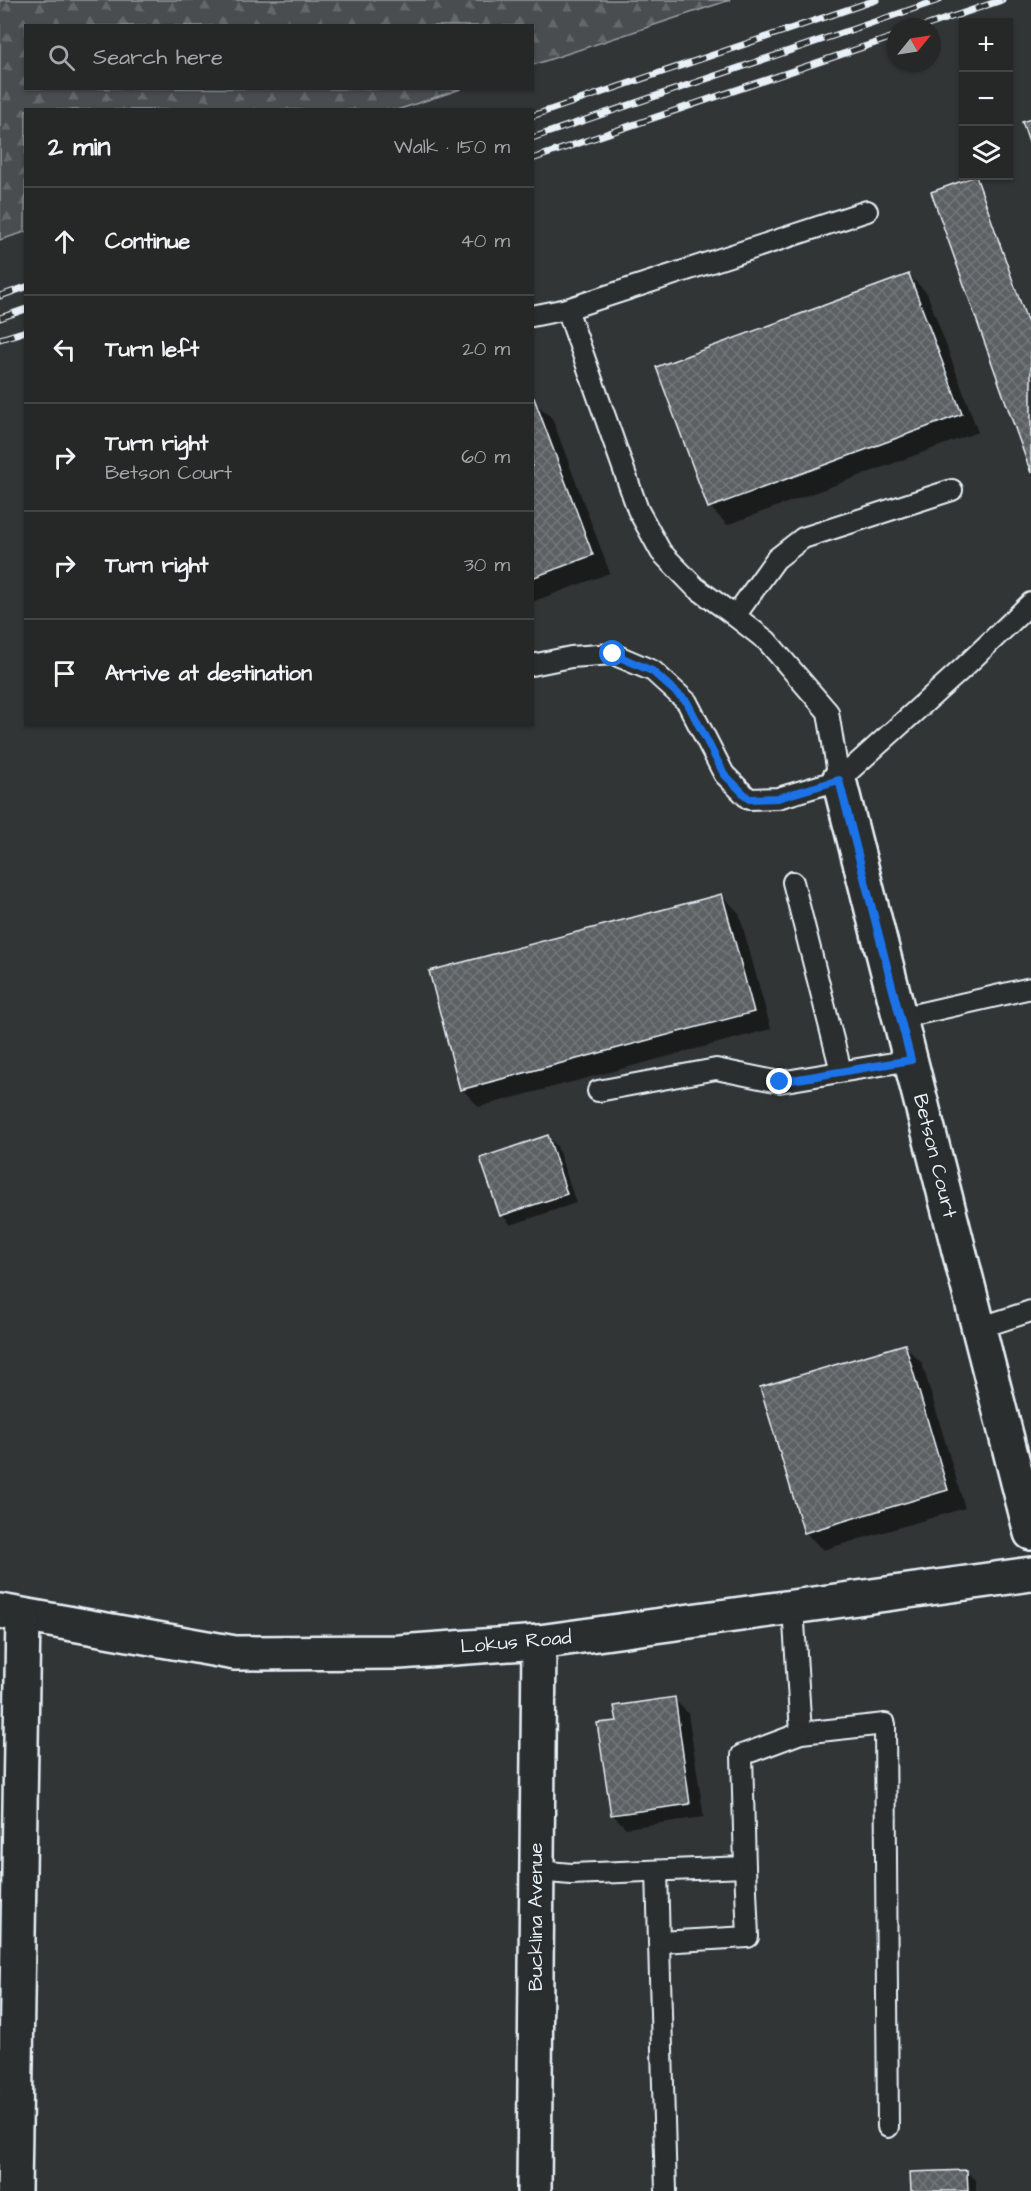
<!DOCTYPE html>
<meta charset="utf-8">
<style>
body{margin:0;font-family:"Architects Daughter",sans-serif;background:#2e3030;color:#f1f3f6}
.controls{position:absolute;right:18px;top:18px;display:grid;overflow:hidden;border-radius:0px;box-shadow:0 2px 4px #0004}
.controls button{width:54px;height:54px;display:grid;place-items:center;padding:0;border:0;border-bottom:2px solid #424445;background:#262828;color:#f1f3f6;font:30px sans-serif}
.compass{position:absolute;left:887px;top:18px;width:54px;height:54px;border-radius:50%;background:#262828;box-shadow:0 2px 4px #0004;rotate:60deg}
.stop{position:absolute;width:18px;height:18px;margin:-14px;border:4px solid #1a73e8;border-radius:50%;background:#fff}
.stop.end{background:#1a73e8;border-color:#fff;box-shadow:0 2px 6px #0008}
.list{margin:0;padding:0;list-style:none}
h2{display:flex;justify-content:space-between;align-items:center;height:78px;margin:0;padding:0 24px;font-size:26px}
h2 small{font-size:20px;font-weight:400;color:#a4a6a8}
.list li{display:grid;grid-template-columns:39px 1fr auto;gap:18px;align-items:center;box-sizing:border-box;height:108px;padding:0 24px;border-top:2px solid #424445}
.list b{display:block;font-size:22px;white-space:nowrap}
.list p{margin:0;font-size:20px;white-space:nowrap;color:#a4a6a8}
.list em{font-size:20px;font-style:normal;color:#a4a6a8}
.icon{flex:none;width:33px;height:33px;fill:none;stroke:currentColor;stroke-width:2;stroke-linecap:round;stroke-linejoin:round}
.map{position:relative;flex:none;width:1031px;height:2191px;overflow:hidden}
.search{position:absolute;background:#262828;box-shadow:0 2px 4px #0004;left:24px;top:24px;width:510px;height:66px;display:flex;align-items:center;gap:15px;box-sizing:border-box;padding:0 21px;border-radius:0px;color:#a4a6a8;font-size:22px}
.panel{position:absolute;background:#262828;box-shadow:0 2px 4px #0004;left:24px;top:108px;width:510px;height:618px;border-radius:0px}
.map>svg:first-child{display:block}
.forest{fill:url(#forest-firs);stroke:#989fa4;stroke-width:1.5}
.shadow{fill:#0007}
.building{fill:url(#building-cross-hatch);stroke:#e8f1f8;stroke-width:1.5}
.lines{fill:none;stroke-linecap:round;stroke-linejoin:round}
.service-casing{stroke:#e8f1f8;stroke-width:24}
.minor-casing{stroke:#e8f1f8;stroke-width:38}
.service{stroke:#2a2d2e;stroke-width:20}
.minor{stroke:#2a2d2e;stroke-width:33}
.rail-casing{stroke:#e8f1f8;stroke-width:7}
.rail{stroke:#2a2d2e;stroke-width:4.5;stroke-dasharray:14;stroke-linecap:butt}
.route{stroke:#1a73e8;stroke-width:8}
.labels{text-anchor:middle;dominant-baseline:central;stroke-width:5;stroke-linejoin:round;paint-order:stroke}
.street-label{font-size:20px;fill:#e8f1f8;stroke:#2a2d2e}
</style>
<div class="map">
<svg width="1031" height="2191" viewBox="0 0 1031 2191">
<defs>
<pattern id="forest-firs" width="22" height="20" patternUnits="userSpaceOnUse" patternTransform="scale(1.5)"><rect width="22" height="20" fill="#494d4f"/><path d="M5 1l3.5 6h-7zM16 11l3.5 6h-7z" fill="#636769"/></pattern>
<pattern id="building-cross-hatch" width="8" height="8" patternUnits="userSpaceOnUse" patternTransform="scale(1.5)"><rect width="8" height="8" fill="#5c6063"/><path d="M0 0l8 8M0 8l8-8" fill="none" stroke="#73777a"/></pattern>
</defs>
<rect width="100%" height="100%" fill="#323536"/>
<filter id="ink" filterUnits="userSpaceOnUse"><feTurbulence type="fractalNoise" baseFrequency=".0167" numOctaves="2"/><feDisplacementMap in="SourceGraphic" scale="12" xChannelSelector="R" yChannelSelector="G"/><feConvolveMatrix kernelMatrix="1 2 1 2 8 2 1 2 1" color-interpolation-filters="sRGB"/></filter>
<g filter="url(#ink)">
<path class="forest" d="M 0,0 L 730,0 L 533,65 L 532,26 L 26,26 L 26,88 L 461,89 L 397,110 L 26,110 L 25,232 L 0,240 Z"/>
<g class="shadow">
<path d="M 975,178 L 979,182 L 1031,327 L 1031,468 Z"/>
<path d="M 909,275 L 927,293 L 978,432 L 727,525 L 710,507 Z"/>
<path d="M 532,400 L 552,418 L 610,573 L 532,602 Z"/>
<path d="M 722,895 L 739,913 L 771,1029 L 479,1107 L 462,1089 Z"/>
<path d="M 548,1137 L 557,1146 L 576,1203 L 511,1225 L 502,1215 L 482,1159 Z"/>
<path d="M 904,1345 L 922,1363 L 965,1508 L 823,1550 L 805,1532 Z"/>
<path d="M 674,1699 L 688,1713 L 704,1817 L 626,1828 L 612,1814 L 618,1722 Z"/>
<path d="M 966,2171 L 976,2180 L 976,2191 L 913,2191 Z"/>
</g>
<g class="building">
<path d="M 1031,119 L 1031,148 L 1022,122 Z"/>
<path d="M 976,176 L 1031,332 L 1031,473 L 931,192 Z"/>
<path d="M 909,274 L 962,414 L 708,508 L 656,367 Z"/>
<path d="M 534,398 L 593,555 L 532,578 L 532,399 Z"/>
<path d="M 722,894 L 754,1012 L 460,1090 L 429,971 Z"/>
<path d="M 548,1135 L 567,1194 L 500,1216 L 480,1158 Z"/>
<path d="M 905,1344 L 948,1490 L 804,1533 L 760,1387 Z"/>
<path d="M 675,1697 L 690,1804 L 611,1815 L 597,1723 L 617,1721 L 614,1706 Z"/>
<path d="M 967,2170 L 968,2191 L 911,2191 L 910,2172 Z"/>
</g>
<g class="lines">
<g class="service-casing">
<g id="service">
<path d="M 532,316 L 567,309"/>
<path d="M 735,616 L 695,587 L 661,552 L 638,510 L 567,309 L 867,211"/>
<path d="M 532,665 L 571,657 L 613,654 L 653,671 L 687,702 L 724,774 L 749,799 L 778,798 L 839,780 L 962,669 L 1031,603"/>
<path d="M 839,780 L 828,712 L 767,641 L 735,616 L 776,559 L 803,538 L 952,490"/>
<path d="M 793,882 L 841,1071"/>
<path d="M 900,1018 L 1031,988"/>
<path d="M 598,1091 L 716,1069 L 780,1082 L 911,1060"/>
<path d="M 979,1328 L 1031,1311"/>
<path d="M 793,1607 L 801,1733 L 885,1724 L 888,2127"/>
<path d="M 537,1871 L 571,1874 L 745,1867 L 742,1755 L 801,1733"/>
<path d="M 657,1871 L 666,2191"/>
<path d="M 660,1942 L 748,1937 L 745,1867"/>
</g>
</g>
<g class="minor-casing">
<g id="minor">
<path d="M 839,780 L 1031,1533"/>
<path d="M 0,1611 L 235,1653 L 399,1652 L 539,1642 L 1031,1574"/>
<path d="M 14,2191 L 23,1616"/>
<path d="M 534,2191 L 539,1642"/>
</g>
</g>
<use href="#service" class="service"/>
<use href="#minor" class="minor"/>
<g class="rail-casing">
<g id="rail">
<path d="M 922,27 L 1002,0"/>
<path d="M 532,116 L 876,0"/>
<path d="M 532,138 L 939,0"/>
<path d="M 532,159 L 896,36"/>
<path d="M 0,296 L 26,287"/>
<path d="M 0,318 L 26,309"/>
<path d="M 0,339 L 26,331"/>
</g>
</g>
<use href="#rail" class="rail"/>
</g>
</g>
<g class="lines" filter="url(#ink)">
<path class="route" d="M 613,654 L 652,671 L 687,702 L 724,774 L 749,799 L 778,798 L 839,780 L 911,1060 L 780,1082"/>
</g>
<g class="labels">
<g class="street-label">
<text transform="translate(935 1156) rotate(76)">Betson Court</text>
<text transform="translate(516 1642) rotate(-5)">Lokus Road</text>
<text transform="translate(536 1917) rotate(-90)">Bucklina Avenue</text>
</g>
</g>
</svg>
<div class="controls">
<button>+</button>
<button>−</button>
<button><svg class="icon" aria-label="layers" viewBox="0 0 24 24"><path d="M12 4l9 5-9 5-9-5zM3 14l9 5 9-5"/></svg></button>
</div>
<svg class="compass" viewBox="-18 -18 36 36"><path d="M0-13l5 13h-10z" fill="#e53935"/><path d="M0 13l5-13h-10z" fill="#a4a6a8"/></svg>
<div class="stop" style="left:613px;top:654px"></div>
<div class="stop end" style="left:780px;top:1082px"></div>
<div class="search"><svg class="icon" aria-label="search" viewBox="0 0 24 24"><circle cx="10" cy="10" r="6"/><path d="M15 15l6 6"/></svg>Search here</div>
<section class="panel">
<h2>2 min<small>Walk · 150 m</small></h2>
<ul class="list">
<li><svg class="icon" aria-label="ahead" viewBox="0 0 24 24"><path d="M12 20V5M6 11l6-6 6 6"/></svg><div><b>Continue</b></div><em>40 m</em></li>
<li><svg class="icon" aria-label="left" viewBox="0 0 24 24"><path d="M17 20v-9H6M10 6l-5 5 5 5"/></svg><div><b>Turn left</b></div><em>20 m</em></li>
<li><svg class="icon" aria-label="right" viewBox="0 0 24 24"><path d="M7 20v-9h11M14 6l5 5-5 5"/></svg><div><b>Turn right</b><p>Betson Court</p></div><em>60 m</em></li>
<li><svg class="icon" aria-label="right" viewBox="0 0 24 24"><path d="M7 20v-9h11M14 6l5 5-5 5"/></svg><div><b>Turn right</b></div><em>30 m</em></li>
<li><svg class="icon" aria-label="arrive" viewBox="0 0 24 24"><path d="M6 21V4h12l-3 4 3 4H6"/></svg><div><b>Arrive at destination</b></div></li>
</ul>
</section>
</div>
